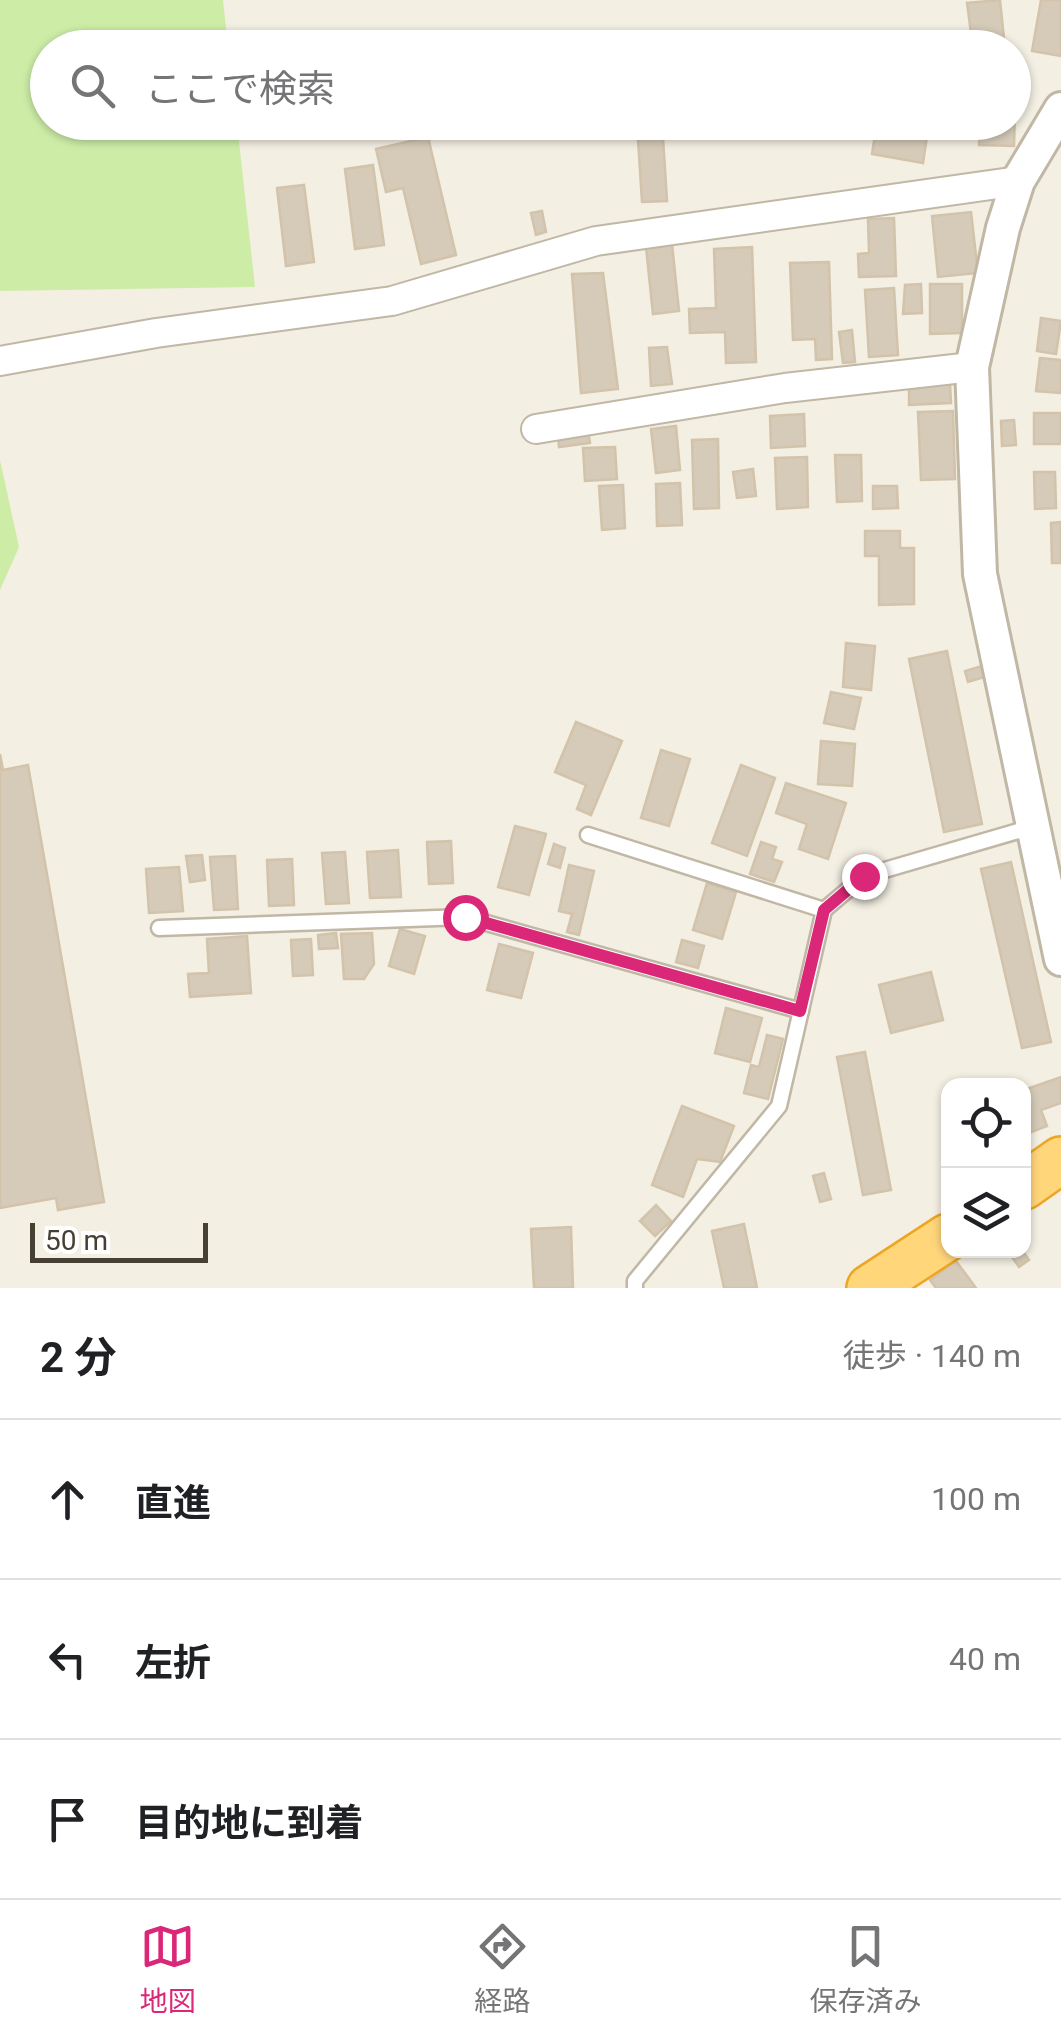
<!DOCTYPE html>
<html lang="ja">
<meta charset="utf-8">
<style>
body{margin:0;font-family:Roboto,"Noto Sans JP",sans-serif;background:#f6f6f6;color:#202124}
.controls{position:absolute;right:30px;bottom:30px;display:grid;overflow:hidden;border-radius:20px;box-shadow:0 2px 8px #0004}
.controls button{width:90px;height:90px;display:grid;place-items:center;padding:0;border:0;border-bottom:2px solid #e0e0e0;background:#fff;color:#202124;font:50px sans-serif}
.scale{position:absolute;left:30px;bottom:25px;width:178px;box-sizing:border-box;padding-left:10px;border:5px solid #463f33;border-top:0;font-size:28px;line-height:35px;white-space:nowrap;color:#463f33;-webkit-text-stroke:8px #fff;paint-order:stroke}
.stop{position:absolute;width:30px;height:30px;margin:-22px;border:8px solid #db2777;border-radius:50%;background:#fff}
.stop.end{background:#db2777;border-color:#fff;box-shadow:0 2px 10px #0008}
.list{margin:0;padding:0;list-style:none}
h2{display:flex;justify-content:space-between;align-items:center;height:130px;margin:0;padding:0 40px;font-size:42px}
h2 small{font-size:32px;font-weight:400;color:#757577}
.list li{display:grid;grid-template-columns:65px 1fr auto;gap:30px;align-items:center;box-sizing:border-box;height:160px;padding:0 40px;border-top:2px solid #e0e0e0}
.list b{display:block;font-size:38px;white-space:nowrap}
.list em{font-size:32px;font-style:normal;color:#757577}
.icon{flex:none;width:55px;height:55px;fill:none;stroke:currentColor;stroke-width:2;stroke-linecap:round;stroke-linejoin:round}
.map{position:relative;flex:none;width:1061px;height:1288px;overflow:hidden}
.search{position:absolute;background:#fff;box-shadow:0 2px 8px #0004;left:30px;right:30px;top:30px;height:110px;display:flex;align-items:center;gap:25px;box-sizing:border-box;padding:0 35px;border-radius:55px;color:#757577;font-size:38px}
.sheet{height:610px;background:#fff}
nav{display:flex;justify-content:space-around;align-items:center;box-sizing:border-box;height:140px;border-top:2px solid #e0e0e0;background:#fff;font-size:28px;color:#757577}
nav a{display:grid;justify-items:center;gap:5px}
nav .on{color:#db2777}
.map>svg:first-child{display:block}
.green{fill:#cdeda7}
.building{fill:#d6cbb8;stroke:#d2c3aa;stroke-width:2.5}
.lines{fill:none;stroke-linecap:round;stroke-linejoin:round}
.service-casing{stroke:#c0b7a5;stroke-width:19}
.minor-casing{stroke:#c0b7a5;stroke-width:32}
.tertiary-casing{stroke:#c0b7a5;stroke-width:38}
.trunk-casing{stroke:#eea523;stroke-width:50}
.service{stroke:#fff;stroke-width:14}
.minor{stroke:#fff;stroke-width:28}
.tertiary{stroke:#fff;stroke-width:32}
.trunk{stroke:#ffd67a;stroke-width:45}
.route{stroke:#db2777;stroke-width:12}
</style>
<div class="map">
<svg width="1061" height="1288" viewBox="0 0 1061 1288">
<rect width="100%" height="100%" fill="#f4efe3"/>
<g class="green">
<path d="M 0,0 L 223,0 L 228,47 L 48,48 L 48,122 L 237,123 L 255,287 L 0,291 Z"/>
<path d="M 0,460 L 19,547 L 0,590 Z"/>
</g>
<g class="building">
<path d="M 1000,0 L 1005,48 L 973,48 L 967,3 Z"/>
<path d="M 1041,0 L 1061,0 L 1061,56 L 1032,51 Z"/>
<path d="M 675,34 L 683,48 L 653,48 L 653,47 Z"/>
<path d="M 1014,82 L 1016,82 L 1014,146 L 979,145 L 980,122 L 1014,122 Z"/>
<path d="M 662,122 L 667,201 L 642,202 L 637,124 Z"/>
<path d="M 877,122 L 929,123 L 923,163 L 872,154 Z"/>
<path d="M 428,137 L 456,255 L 421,264 L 403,188 L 386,192 L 376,149 Z"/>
<path d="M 373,165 L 384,245 L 355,249 L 345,169 Z"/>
<path d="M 304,185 L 314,262 L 286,266 L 277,188 Z"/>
<path d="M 542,211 L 546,232 L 536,235 L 531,213 Z"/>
<path d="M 971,212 L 978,273 L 938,277 L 932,216 Z"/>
<path d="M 894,218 L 896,276 L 859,277 L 858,254 L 869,253 L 868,219 Z"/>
<path d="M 672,244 L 679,311 L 653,314 L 646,247 Z"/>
<path d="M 752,247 L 756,362 L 726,363 L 725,332 L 690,333 L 689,309 L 716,308 L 714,249 Z"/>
<path d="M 829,262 L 832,359 L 816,360 L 815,339 L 793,340 L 790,263 Z"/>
<path d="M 603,273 L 618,389 L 581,393 L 572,274 Z"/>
<path d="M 921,284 L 922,313 L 903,314 L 905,285 Z"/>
<path d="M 930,284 L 962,284 L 962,333 L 930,334 Z"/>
<path d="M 894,288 L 898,355 L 869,357 L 865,290 Z"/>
<path d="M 1041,318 L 1061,321 L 1056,354 L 1037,351 Z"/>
<path d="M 852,330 L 855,362 L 843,363 L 839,332 Z"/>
<path d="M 667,347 L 672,384 L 651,386 L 649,348 Z"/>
<path d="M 1040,358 L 1061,360 L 1061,393 L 1036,391 Z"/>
<path d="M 950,384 L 951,403 L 909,405 L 909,385 Z"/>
<path d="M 953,411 L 955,479 L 921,480 L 918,412 Z"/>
<rect x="1034" y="413" width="27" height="31"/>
<path d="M 804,414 L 805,446 L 771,448 L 770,416 Z"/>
<path d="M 1014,420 L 1016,445 L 1002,446 L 1001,421 Z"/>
<path d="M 676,426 L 680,470 L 656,473 L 651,429 Z"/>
<path d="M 588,431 L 590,443 L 559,447 L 558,435 Z"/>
<path d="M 718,439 L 719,508 L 694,509 L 692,440 Z"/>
<path d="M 615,447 L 617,479 L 585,481 L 583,448 Z"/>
<path d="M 835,455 L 861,455 L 862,501 L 837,502 Z"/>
<path d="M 807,457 L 808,507 L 777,509 L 775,458 Z"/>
<path d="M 753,469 L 756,496 L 737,498 L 733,472 Z"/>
<path d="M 1034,472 L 1055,472 L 1056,508 L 1035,509 Z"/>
<path d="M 680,483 L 682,525 L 657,526 L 656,484 Z"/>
<path d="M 623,485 L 625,528 L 602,530 L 599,486 Z"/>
<path d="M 873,486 L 897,486 L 898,508 L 873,509 Z"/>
<path d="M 1061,522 L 1061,563 L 1052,563 L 1051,523 Z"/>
<path d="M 865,531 L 900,531 L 900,548 L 914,548 L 914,604 L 879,605 L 879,556 L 865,556 Z"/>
<path d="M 846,643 L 875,646 L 871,690 L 843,687 Z"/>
<path d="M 947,651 L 982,824 L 944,832 L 909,659 Z"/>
<path d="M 985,665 L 988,676 L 968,682 L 965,671 Z"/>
<path d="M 831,692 L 861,698 L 854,729 L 824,723 Z"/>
<path d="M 576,722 L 622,741 L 591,815 L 577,809 L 586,785 L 555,772 Z"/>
<path d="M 821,741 L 855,744 L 852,786 L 818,784 Z"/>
<path d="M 661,750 L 690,759 L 669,826 L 641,818 Z"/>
<path d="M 0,754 L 3,770 L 28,765 L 104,1202 L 58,1210 L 56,1198 L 0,1208 Z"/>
<path d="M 741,765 L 775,778 L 747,856 L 712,843 Z"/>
<path d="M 786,783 L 846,803 L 828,859 L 799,849 L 807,824 L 776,813 Z"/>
<path d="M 515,826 L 546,834 L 529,895 L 498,887 Z"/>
<path d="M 451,841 L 453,883 L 429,884 L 427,842 Z"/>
<path d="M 761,842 L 776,847 L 772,859 L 782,862 L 774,882 L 750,874 Z"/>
<path d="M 554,844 L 565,848 L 560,868 L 548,864 Z"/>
<path d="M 398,850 L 401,897 L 370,898 L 367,852 Z"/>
<path d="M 345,852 L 349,903 L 326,904 L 322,853 Z"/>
<path d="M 202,855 L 205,880 L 190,882 L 186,856 Z"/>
<path d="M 235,856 L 238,909 L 214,910 L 210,857 Z"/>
<path d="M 292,859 L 294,905 L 269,906 L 267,860 Z"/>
<path d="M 1011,862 L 1051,1042 L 1022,1048 L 981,869 Z"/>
<path d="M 569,865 L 594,871 L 579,935 L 567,932 L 572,914 L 559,911 Z"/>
<path d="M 179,867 L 183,911 L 149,913 L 146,869 Z"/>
<path d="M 707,883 L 736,892 L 722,939 L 693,930 Z"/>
<path d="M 400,929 L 425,936 L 414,974 L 389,966 Z"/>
<path d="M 336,933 L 338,948 L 319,949 L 318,935 Z"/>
<path d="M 372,933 L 374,964 L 364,979 L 344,979 L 341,934 Z"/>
<path d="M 247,936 L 251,993 L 190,997 L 188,974 L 209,973 L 207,939 Z"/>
<path d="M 311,939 L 313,975 L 293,976 L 291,940 Z"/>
<path d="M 682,940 L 704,946 L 698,968 L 676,962 Z"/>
<path d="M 499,944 L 533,953 L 521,998 L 487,990 Z"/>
<path d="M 931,972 L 943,1020 L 891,1033 L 879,985 Z"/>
<path d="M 726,1008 L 762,1018 L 750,1062 L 715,1053 Z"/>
<path d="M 767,1035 L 783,1039 L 768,1099 L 744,1093 L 751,1065 L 759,1067 Z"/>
<path d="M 865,1052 L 891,1190 L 863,1195 L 837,1057 Z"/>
<path d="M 1061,1077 L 1061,1103 L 1041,1110 L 1047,1126 L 1024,1135 L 1024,1090 Z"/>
<path d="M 682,1106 L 734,1126 L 720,1162 L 697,1159 L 683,1197 L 652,1185 Z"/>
<path d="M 824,1173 L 831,1199 L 820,1202 L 813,1176 Z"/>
<path d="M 656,1205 L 671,1221 L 655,1236 L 640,1221 Z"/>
<path d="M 744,1224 L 757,1288 L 724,1288 L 712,1231 Z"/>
<path d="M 571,1227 L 573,1288 L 534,1288 L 531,1229 Z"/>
<path d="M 1007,1250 L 1022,1250 L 1029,1260 L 1019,1267 Z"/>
<path d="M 956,1261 L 976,1288 L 936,1288 L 930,1280 Z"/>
</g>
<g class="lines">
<g class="service-casing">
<g id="service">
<path d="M 588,835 L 824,910"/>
<path d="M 159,928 L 465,917 L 801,1011"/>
<path d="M 635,1288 L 635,1281 L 779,1106 L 824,910 L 864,876 L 1032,827"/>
</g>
</g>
<g class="minor-casing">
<g id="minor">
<path d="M 0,361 L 156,333 L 392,301 L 596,241 L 1018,181"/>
<path d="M 536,429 L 785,388 L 972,367"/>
</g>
</g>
<g class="tertiary-casing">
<path id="tertiary" d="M 1061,109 L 1018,181 L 1003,228 L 972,367 L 980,574 L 1061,959"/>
</g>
<g class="trunk-casing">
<g id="trunk">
<path d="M 1024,1186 L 1061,1160"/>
<path d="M 870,1288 L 948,1237"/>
</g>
</g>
<use href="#service" class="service"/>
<use href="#minor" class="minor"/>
<use href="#tertiary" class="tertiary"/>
<use href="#trunk" class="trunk"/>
</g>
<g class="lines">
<path class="route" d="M 465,917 L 800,1011 L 824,910 L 864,876"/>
</g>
</svg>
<div class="controls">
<button><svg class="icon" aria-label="locate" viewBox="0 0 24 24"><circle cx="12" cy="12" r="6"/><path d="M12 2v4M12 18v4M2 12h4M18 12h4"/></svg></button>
<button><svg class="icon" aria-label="layers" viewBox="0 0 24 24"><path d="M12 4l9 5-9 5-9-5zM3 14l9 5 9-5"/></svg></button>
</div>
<div class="scale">50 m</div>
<div class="stop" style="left:465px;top:917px"></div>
<div class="stop end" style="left:864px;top:876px"></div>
<div class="search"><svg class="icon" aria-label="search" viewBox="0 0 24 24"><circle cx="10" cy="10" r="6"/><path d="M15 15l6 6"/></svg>ここで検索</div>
</div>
<section class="sheet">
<h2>2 分<small>徒歩 · 140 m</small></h2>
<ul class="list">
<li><svg class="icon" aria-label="ahead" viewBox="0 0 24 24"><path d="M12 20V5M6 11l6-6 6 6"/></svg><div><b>直進</b></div><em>100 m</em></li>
<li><svg class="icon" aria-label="left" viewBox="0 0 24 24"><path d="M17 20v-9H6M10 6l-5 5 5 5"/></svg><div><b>左折</b></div><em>40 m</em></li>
<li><svg class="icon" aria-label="arrive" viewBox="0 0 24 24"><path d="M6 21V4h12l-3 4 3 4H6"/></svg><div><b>目的地に到着</b></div></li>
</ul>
</section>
<nav>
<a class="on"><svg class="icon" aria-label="map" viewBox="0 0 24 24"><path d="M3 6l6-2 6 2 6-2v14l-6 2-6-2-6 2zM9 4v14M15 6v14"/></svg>地図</a>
<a><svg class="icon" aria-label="directions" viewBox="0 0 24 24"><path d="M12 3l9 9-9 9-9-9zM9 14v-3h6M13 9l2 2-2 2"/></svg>経路</a>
<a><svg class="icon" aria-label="saved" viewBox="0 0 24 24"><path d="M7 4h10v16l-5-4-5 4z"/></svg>保存済み</a>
</nav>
